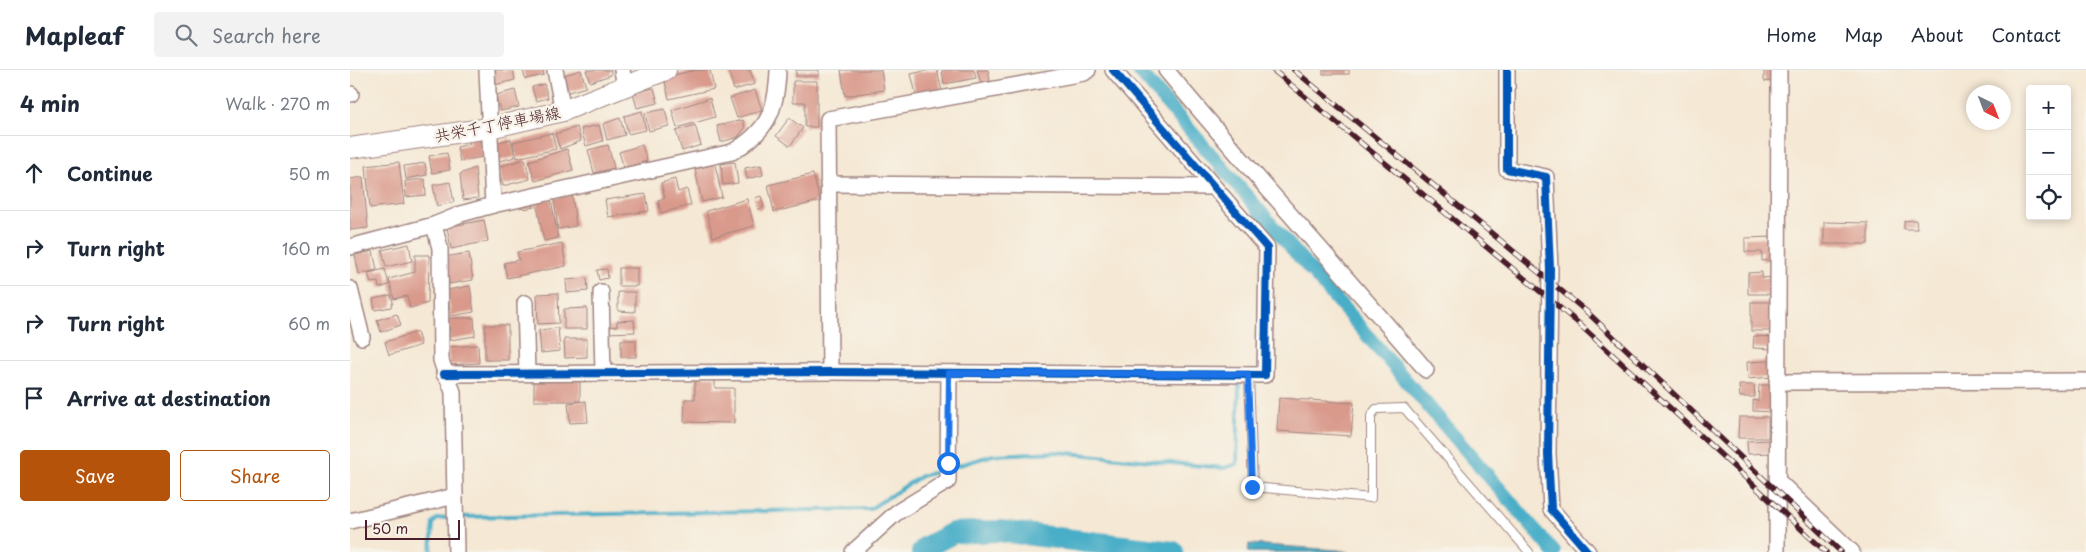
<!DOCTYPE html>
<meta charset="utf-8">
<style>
body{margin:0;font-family:"Playpen Sans","Klee One",sans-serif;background:#f2f2f3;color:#1f2937}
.controls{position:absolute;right:15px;top:15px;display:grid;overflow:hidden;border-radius:5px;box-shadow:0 2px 8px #0003}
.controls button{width:45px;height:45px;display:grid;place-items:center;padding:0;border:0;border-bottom:1px solid #e0e1e3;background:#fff;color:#1f2937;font:25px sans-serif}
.compass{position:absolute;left:1616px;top:15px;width:45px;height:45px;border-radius:50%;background:#fff;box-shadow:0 2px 8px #0003;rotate:138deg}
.scale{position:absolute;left:15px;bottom:12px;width:95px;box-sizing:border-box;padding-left:5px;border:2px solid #4a1f2b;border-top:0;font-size:14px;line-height:18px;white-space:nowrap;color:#4a1f2b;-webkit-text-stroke:4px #f7f3e8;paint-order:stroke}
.stop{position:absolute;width:15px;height:15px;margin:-11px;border:4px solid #1a73e8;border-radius:50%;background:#fff}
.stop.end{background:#1a73e8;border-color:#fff;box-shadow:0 1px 5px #0008}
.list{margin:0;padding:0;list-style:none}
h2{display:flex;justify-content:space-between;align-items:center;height:65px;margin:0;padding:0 20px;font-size:21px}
h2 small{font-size:16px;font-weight:400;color:#747a83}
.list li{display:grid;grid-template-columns:32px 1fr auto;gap:15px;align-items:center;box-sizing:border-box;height:75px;padding:0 20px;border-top:1px solid #e0e1e3}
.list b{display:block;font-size:19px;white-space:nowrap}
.list em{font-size:16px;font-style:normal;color:#747a83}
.actions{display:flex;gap:10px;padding:15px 20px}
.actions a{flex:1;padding:11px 0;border:1px solid #b45309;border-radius:5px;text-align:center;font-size:18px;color:#b45309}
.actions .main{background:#b45309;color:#fff}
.icon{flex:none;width:28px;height:28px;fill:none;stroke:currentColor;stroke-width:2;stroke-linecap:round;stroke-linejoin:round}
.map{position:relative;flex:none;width:1736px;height:482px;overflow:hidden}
header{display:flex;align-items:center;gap:30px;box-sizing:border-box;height:70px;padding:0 25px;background:#fff;border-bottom:1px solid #e0e1e3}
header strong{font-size:24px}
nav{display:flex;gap:28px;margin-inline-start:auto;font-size:18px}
.search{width:350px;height:45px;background:#f2f2f3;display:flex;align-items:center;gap:12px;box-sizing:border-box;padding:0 18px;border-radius:5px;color:#747a83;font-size:19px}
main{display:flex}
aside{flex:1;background:#fff}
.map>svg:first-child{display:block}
.water{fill:#48aec7;stroke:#496679}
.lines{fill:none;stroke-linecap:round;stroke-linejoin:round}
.stream{stroke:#48aec7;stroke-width:4}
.canal{stroke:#48aec7;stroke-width:14}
.river{stroke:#48aec7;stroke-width:22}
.building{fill:#d99a8c}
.lane-casing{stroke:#a08480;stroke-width:10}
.street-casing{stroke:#a08480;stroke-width:18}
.secondary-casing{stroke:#a08480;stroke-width:22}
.lane{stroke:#fff;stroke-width:8}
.street{stroke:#fff;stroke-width:15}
.secondary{stroke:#fff;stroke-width:20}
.rail-casing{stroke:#4a1f2b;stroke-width:5.5}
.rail{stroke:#f7f3e8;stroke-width:4;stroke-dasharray:11;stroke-linecap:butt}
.cycleway-casing{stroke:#f7f3e8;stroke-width:11}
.cycleway{stroke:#0057b8;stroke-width:8}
.route{stroke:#1a73e8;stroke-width:6}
.labels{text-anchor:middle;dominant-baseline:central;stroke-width:5;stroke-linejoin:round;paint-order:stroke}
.street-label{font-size:16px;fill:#4a1f2b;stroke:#f7f3e8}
</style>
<header>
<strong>Mapleaf</strong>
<div class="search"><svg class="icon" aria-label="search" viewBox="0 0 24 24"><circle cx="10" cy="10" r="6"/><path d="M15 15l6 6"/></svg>Search here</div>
<nav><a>Home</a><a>Map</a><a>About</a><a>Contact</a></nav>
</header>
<main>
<aside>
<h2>4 min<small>Walk · 270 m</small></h2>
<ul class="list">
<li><svg class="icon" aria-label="ahead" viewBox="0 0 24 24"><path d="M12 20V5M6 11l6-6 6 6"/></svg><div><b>Continue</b></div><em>50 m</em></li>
<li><svg class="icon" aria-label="right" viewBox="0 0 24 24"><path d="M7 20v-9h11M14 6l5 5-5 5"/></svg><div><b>Turn right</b></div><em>160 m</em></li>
<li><svg class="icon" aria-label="right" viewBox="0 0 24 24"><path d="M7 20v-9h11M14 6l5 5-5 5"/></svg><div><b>Turn right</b></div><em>60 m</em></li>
<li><svg class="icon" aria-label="arrive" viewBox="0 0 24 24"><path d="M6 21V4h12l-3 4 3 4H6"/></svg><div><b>Arrive at destination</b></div></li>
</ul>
<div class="actions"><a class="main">Save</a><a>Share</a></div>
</aside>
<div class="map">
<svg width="1736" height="482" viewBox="0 0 1736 482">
<rect width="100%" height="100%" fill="#f7f3e8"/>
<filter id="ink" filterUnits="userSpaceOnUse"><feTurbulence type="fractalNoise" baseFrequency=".02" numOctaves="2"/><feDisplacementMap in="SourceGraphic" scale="10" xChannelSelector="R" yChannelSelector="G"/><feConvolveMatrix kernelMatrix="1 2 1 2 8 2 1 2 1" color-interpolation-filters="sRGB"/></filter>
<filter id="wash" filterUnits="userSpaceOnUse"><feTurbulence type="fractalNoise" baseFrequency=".0096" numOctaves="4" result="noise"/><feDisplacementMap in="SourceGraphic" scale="20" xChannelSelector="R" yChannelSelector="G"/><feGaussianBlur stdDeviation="1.12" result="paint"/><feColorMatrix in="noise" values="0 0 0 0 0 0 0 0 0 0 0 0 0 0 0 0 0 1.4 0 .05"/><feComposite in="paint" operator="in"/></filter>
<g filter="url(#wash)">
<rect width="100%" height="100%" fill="#f5e8d4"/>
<path class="water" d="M 899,474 L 988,480 L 999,482 L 898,482 Z"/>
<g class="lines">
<g class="stream">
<path d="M 603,397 L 643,385 L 707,382 L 874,398 L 887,394 L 889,312"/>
<path d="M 109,447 L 520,439 L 571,406 L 594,400"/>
<path d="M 81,482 L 83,453 L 87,449 L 102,447"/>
</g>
<path class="canal" d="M 788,0 L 1204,482"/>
<path class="river" d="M 572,482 L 576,477 L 603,463 L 649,461 L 823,482"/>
</g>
<g id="blocks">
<g class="building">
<path d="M 143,0 L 163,0 L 165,10 L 144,15 Z"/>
<path d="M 173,0 L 193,0 L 194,5 L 175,9 Z"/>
<path d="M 231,0 L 236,17 L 215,23 L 211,6 Z"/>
<path d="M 236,0 L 261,0 L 261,5 L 240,12 Z"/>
<path d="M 346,0 L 360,0 L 364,19 L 319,29 L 314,7 Z"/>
<path d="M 378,0 L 400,0 L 405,14 L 384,20 Z"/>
<rect x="446" y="0" width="23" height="6"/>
<path d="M 491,0 L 531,0 L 534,20 L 495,26 Z"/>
<path d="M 579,0 L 587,0 L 592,22 L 567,28 L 561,4 Z"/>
<path d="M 592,0 L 624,0 L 626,8 L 594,14 Z"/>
<path d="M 627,0 L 638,0 L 640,11 L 631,13 Z"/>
<rect x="973" y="0" width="26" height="4"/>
<path d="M 1414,0 L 1424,0 L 1423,12 L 1414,11 Z"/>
<path d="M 443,11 L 467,11 L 467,57 L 455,57 L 455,32 L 443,32 Z"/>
<path d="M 194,14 L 198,28 L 186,31 L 182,17 Z"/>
<path d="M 304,18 L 308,33 L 287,38 L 283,23 Z"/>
<path d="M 165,20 L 169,37 L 150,41 L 146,25 Z"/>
<path d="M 405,20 L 412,40 L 387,48 L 380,28 Z"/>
<path d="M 360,28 L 365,47 L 327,58 L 322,40 Z"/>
<path d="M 315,39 L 319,56 L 299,61 L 295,43 Z"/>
<path d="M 292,41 L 296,60 L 278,64 L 274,46 Z"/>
<path d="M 270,48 L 275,65 L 257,70 L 253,54 Z"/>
<path d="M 439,48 L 453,58 L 440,76 L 426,66 Z"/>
<path d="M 393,50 L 395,58 L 388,67 L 371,72 L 367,56 Z"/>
<path d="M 249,55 L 253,71 L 236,76 L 231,59 Z"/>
<path d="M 345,55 L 351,75 L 332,81 L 326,61 Z"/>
<path d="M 227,57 L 231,71 L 210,79 L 205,64 Z"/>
<path d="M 202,63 L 206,79 L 167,88 L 163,72 Z"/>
<path d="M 128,64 L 133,87 L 110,91 L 107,77 L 120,74 L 118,66 Z"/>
<path d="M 161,69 L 165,87 L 145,92 L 145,73 Z"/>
<path d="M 258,75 L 264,98 L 244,103 L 238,80 Z"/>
<path d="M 292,75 L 297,91 L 274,98 L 269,82 Z"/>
<path d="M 217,79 L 223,100 L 185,111 L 179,91 Z"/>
<path d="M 97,83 L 100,100 L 82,103 L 79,86 Z"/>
<path d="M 175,89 L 180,109 L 153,116 L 148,97 Z"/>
<path d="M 49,92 L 54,134 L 20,138 L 16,96 Z"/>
<path d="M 385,92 L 388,113 L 373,115 L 371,94 Z"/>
<path d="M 75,93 L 77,105 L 56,109 L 54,96 Z"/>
<path d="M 365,94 L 372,127 L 352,132 L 345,99 Z"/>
<path d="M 411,95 L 413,105 L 397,109 L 395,98 Z"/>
<path d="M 125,98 L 128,128 L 113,130 L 110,104 Z"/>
<path d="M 463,104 L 470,131 L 424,142 L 418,115 Z"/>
<path d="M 13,107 L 18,158 L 0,160 L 0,109 Z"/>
<path d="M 75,109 L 76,125 L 56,127 L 55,111 Z"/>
<path d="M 325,109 L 328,122 L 337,119 L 341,135 L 311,143 L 308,130 L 315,128 L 311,113 Z"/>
<path d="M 100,112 L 104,132 L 87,136 L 83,115 Z"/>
<path d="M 222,124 L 226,156 L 208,159 L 204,128 Z"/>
<path d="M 296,124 L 299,141 L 258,147 L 255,130 Z"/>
<path d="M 411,126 L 414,137 L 408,140 L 405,128 Z"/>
<path d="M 183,129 L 184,137 L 174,139 L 173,130 Z"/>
<path d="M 201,129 L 208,168 L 194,171 L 186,131 Z"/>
<path d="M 397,129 L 404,156 L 363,167 L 356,141 Z"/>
<path d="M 134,150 L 138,171 L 101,179 L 97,157 Z"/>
<path d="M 1566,150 L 1567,159 L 1554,159 L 1554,151 Z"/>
<path d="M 1474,152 L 1518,153 L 1518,174 L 1474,174 Z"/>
<path d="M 1423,167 L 1423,190 L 1412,191 L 1412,182 L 1395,182 L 1395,168 Z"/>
<path d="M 212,173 L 216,196 L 157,208 L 154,193 L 169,190 L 167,182 Z"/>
<path d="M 59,174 L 62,191 L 36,197 L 32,180 Z"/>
<path d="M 23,181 L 27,200 L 9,204 L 5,185 Z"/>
<path d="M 119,183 L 123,210 L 99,214 L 94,187 Z"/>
<path d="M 65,185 L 79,185 L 78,233 L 60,238 L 57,226 L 44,229 L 39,209 L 65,202 Z"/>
<rect x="269" y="198" width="18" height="18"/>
<path d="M 35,199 L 39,215 L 29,218 L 28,212 L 21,213 L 18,203 Z"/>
<path d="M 257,199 L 258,208 L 249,210 L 247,200 Z"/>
<path d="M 1412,202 L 1412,208 L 1422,207 L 1422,224 L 1398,224 L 1398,203 Z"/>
<path d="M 237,208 L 238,221 L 217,223 L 216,210 Z"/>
<path d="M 120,216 L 124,242 L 101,246 L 97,220 Z"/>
<path d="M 268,222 L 285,222 L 285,242 L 268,241 Z"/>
<path d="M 208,223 L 209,253 L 188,254 L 187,224 Z"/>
<path d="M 41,225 L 43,232 L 41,237 L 25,240 L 23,229 Z"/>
<rect x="1401" y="232" width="20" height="29"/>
<path d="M 237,238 L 237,259 L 214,259 L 214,239 Z"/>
<path d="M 47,244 L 51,255 L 31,262 L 27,250 Z"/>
<path d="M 99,248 L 124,248 L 125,266 L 100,270 Z"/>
<path d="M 284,250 L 285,262 L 256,263 L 258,257 L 267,256 L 267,251 Z"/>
<rect x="135" y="255" width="23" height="35"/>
<path d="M 208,258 L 210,281 L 191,283 L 189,260 Z"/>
<path d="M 67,262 L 71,275 L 39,285 L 35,272 Z"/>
<path d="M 1404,266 L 1423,267 L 1422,279 L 1403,278 Z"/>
<path d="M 214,269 L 237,269 L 237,287 L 215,288 Z"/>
<rect x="271" y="270" width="15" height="17"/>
<path d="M 128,275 L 129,293 L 99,295 L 98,277 Z"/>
<path d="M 1419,291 L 1421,307 L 1398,309 L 1397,292 Z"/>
<path d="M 345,307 L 365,307 L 365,318 L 384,318 L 384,353 L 334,352 L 335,329 L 345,329 Z"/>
<rect x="184" y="308" width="46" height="23"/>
<path d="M 1389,315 L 1404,315 L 1405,327 L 1390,327 Z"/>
<path d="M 1409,315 L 1423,315 L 1423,342 L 1403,341 L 1403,330 L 1408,331 Z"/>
<path d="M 929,328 L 1004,333 L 1001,366 L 927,361 Z"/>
<path d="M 236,331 L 238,352 L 220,353 L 218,333 Z"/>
<path d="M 1389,347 L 1418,347 L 1418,368 L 1388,368 Z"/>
<path d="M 1421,370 L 1421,383 L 1398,384 L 1397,371 Z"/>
</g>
</g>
</g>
<g filter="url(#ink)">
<use href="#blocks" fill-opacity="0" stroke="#a08480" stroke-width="1"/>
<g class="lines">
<g class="lane-casing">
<path id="lane" d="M 899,304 L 903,417 L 1021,428 L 1021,346 L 1026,339 L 1054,338 L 1179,482"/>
</g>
<g class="street-casing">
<g id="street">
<path d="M 137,0 L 143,135"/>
<path d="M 205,0 L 213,41"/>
<path d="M 272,0 L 275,17"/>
<path d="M 816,0 C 900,102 990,199 1076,300"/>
<path d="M 1157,0 L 1157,99 L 1196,107 L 1200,199 L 1198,384 L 1201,439 L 1238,482"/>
<path d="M 0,24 L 1,24"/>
<path d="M 478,114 L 864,117"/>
<path d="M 84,155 L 90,178 L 91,290 C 94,301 99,310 103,322 L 106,482"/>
<path d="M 0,177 L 84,155 L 111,144 L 143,135 L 382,82 C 417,62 427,40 428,0"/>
<path d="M 0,219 L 12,267"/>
<path d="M 251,222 L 253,302"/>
<path d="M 175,233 L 177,303"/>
<path d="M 480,302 L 478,49 L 734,3 L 738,0"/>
<path d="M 94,304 L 480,302 L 915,305 L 917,178 L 763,0"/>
<path d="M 1427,312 L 1736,311"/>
<path d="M 1428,411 L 1502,482"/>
<path d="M 0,451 L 105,426"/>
<path d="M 503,482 L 546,443 L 598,411 L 599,303"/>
<path d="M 1427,482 L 1429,0"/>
</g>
</g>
<g class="secondary-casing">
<path id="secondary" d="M 0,78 L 140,58 L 213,41 L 316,0"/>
</g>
<use href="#lane" class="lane"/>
<use href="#street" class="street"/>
<use href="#secondary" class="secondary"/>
<g class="rail-casing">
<g id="rail">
<path d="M 923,0 L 1227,252 L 1476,482"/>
<path d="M 944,0 L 1237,242 L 1491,482"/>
</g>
</g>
<use href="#rail" class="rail"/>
<g class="cycleway-casing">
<g id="cycleway">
<path d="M 1157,0 L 1157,99 L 1196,107 L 1200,199 L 1198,384 L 1201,439 L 1238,482"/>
<path d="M 94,304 L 480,302 L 915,305 L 917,178 L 763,0"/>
</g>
</g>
<use href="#cycleway" class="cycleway"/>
</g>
</g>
<g class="lines" filter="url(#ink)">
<path class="route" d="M 598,393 L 599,303 L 898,304 L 902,417"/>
</g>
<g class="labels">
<g class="street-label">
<text transform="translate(147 53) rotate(-11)">共栄千丁停車場線</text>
</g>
</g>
</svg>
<div class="controls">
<button>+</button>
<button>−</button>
<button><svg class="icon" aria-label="locate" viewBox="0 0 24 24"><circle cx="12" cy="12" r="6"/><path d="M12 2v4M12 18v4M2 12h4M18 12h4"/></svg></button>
</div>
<svg class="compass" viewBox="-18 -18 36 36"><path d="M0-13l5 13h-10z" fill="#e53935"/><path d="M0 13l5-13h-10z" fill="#747a83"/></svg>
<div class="scale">50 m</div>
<div class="stop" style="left:598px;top:393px"></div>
<div class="stop end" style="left:902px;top:417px"></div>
</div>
</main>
